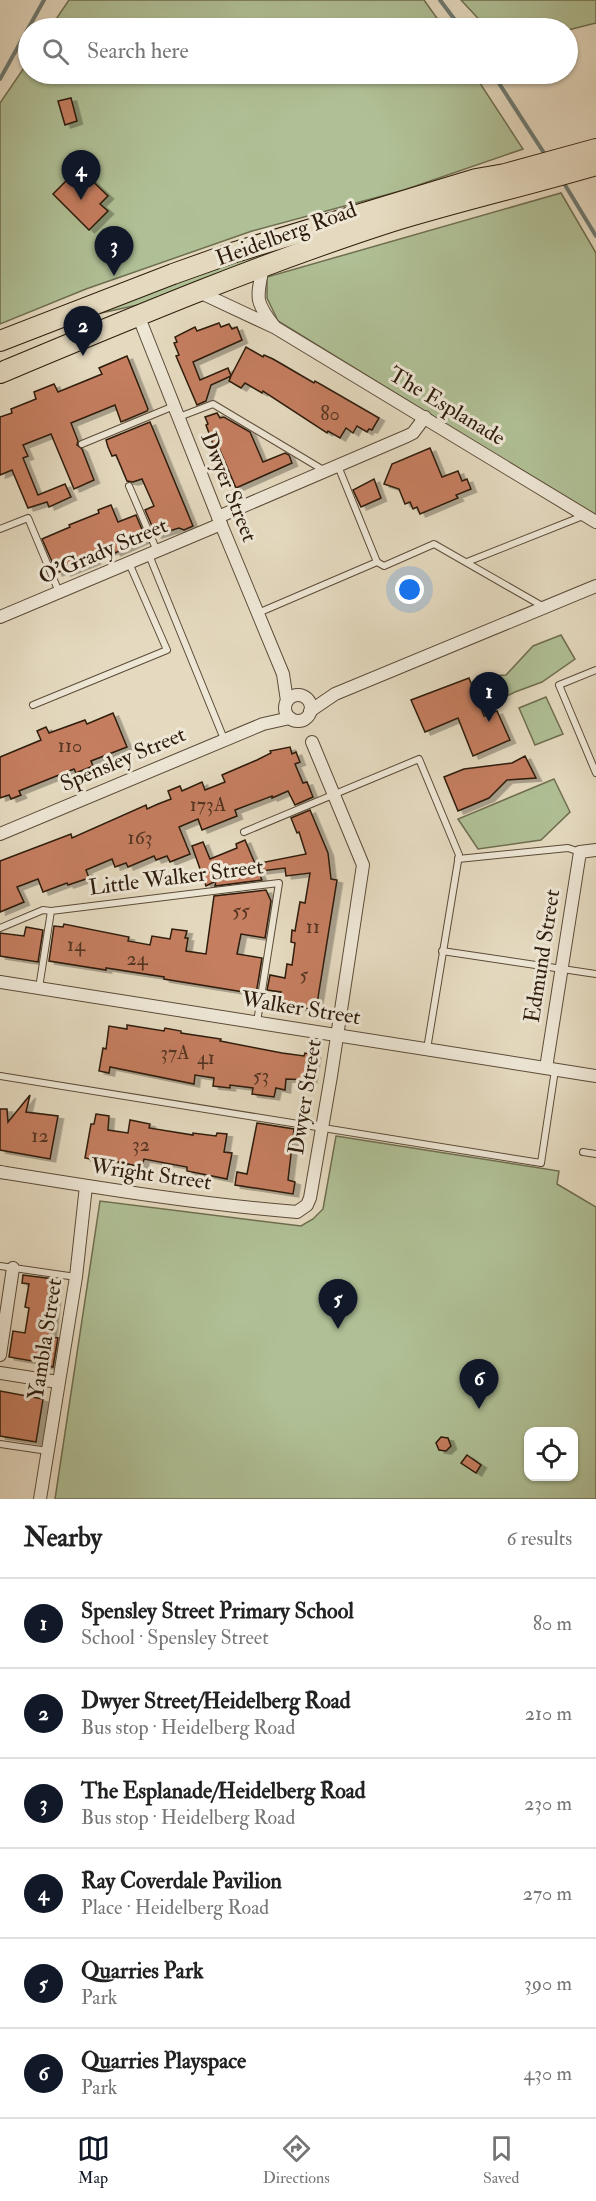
<!DOCTYPE html>
<meta charset="utf-8">
<style>
body{margin:0;font-family:"IM FELL Double Pica",serif;background:#f6f6f6;color:#222}
.controls{position:absolute;right:18px;bottom:18px;display:grid;overflow:hidden;border-radius:12px;box-shadow:0 2px 4px #0004}
.controls button{width:54px;height:54px;display:grid;place-items:center;padding:0;border:0;border-bottom:2px solid #e0e0e0;background:#fff;color:#222;font:30px sans-serif}
.you{position:absolute;left:410px;top:590px;width:21px;height:21px;margin:-15px;border:4px solid #fff;border-radius:50%;background:#1a73e8;box-shadow:0 0 0 9px #1a73e833}
.badge{display:grid;place-items:center;width:39px;height:39px;border-radius:50%;background:#111827;color:#fff;font-size:20px;font-weight:700}
.pin{position:absolute;translate:-50% -50px;filter:drop-shadow(0 2px 3px #0008)}
.pin::after{content:'';position:absolute;top:32px;width:21px;height:18px;background:inherit;clip-path:polygon(0 0,100% 0,50% 100%)}
.list{margin:0;padding:0;list-style:none}
h2{display:flex;justify-content:space-between;align-items:center;height:78px;margin:0;padding:0 24px;font-size:26px}
h2 small{font-size:20px;font-weight:400;color:#767676}
.list li{display:grid;grid-template-columns:39px 1fr auto;gap:18px;align-items:center;box-sizing:border-box;height:90px;padding:0 24px;border-top:2px solid #e0e0e0}
.list b{display:block;font-size:22px;white-space:nowrap}
.list p{margin:0;font-size:20px;white-space:nowrap;color:#767676}
.list em{font-size:20px;font-style:normal;color:#767676}
.icon{flex:none;width:33px;height:33px;fill:none;stroke:currentColor;stroke-width:2;stroke-linecap:round;stroke-linejoin:round}
.map{position:relative;flex:none;width:596px;height:1499px;overflow:hidden}
.search{position:absolute;background:#fff;box-shadow:0 2px 4px #0004;left:18px;right:18px;top:18px;height:66px;display:flex;align-items:center;gap:15px;box-sizing:border-box;padding:0 21px;border-radius:33px;color:#767676;font-size:22px}
.sheet{height:618px;background:#fff}
nav{display:flex;justify-content:space-around;align-items:center;box-sizing:border-box;height:84px;border-top:2px solid #e0e0e0;background:#fff;font-size:16px;color:#767676}
nav a{display:grid;justify-items:center;gap:3px}
nav .on{color:#111827}
.map>svg:first-child{display:block}
.green{fill:#b0c096;stroke:#6e6e50;stroke-width:1.5;fill-rule:evenodd}
.lines{fill:none;stroke-linecap:round;stroke-linejoin:round}
.stream{stroke:#6d7a73;stroke-width:4}
.building{fill:#c57e60;stroke:#2d1b0b;stroke-width:1.5;filter:url(#shadow)}
.service-casing{stroke:#5b4b38;stroke-width:8}
.minor-casing{stroke:#5b4b38;stroke-width:14}
.primary-casing{stroke:#2d1b0b;stroke-width:22}
.service{stroke:#eee7d6;stroke-width:6}
.minor{stroke:#eee7d6;stroke-width:12}
.primary{stroke:#e5dac0;stroke-width:20}
.labels{text-anchor:middle;dominant-baseline:central;stroke-width:6;stroke-linejoin:round;paint-order:stroke}
.number-label{font-size:20px;fill:#533420}
.street-label{font-size:22px;fill:#2d1b0b;stroke:#eee7d6}
</style>
<div class="map">
<svg width="596" height="1499" viewBox="0 0 596 1499">
<defs>
<filter id="shadow"><feDropShadow dx="5.5" dy="3" stdDeviation="0" flood-color="#0004"/></filter>
</defs>
<rect width="100%" height="100%" fill="#e5dac0"/>
<filter id="stains"><feTurbulence type="fractalNoise" baseFrequency=".00333" numOctaves="4"/><feColorMatrix values="0 0 0 0 .2 0 0 0 0 .09 0 0 0 0 .02 0 0 0 .5 -.17"/></filter>
<radialGradient id="worn" r=".72"><stop offset=".6" stop-color="#630" stop-opacity="0"/><stop offset="1" stop-color="#630" stop-opacity=".3"/></radialGradient>
<g class="green">
<path d="M 69,0 L 424,0 L 444,28 L 50,28 Z"/>
<path d="M 461,0 L 596,0 L 596,23 L 568,30 L 487,28 Z"/>
<path d="M 28,62 L 28,74 L 474,74 L 523,149 L 404,190 L 252,231 L 86,289 L 0,324 L 0,103 Z"/>
<path d="M 561,193 L 596,253 L 596,516 L 278,321 L 267,298 L 267,277 Z"/>
<path d="M 278,247 L 282,251 L 142,304 L 97,314 L 94,312 Z"/>
<path d="M 561,635 L 575,659 L 542,682 L 515,692 L 489,705 L 477,677 L 506,675 L 533,646 Z"/>
<path d="M 546,697 L 563,734 L 535,745 L 519,708 Z"/>
<path d="M 554,779 L 570,812 L 541,840 L 478,849 L 458,819 Z"/>
<path d="M 336,1136 L 559,1171 L 557,1184 L 596,1207 L 596,1499 L 55,1499 L 100,1201 L 301,1226 L 313,1219 L 323,1209 ZM 528,1432 L 574,1432 L 574,1476 L 528,1476 Z"/>
</g>
<g class="lines">
<g class="stream">
<path d="M 440,0 L 461,28"/>
<path d="M 493,74 L 546,156"/>
<path d="M 0,79 L 44,0"/>
<path d="M 562,180 L 596,236"/>
</g>
</g>
<g class="building">
<path d="M 71,98 L 77,121 L 65,125 L 58,101 Z"/>
<path d="M 79,168 L 108,196 L 100,204 L 108,211 L 89,230 L 53,194 Z"/>
<path d="M 219,323 L 221,327 L 229,324 L 232,329 L 237,327 L 242,340 L 193,362 L 200,380 L 228,368 L 231,376 L 246,347 L 263,357 L 264,355 L 273,359 L 314,383 L 315,381 L 379,418 L 372,430 L 369,429 L 367,432 L 357,426 L 353,433 L 346,428 L 340,438 L 328,431 L 327,433 L 263,391 L 262,393 L 245,383 L 241,388 L 229,381 L 231,376 L 211,385 L 206,401 L 197,405 L 176,356 L 179,355 L 174,343 L 177,342 L 175,337 L 195,327 L 197,331 Z"/>
<path d="M 127,356 L 148,409 L 147,411 L 121,422 L 115,405 L 71,423 L 78,441 L 77,445 L 82,449 L 94,480 L 74,489 L 51,434 L 23,445 L 28,456 L 23,458 L 38,495 L 65,484 L 71,497 L 49,507 L 47,502 L 28,508 L 12,470 L 0,475 L 0,417 L 12,413 L 11,409 L 36,399 L 34,392 L 54,384 L 58,392 L 102,374 L 99,368 Z"/>
<path d="M 217,413 L 220,418 L 224,417 L 250,432 L 263,462 L 285,453 L 289,455 L 292,463 L 236,488 L 219,448 L 215,449 L 206,425 L 208,424 L 205,417 Z"/>
<path d="M 150,422 L 193,526 L 184,530 L 179,528 L 156,535 L 145,510 L 154,506 L 142,479 L 133,482 L 127,481 L 116,455 L 112,456 L 108,447 L 106,440 Z"/>
<path d="M 430,448 L 442,477 L 458,471 L 462,481 L 467,479 L 471,489 L 456,495 L 458,498 L 420,514 L 417,507 L 413,509 L 410,502 L 405,504 L 399,489 L 384,484 L 392,464 Z"/>
<path d="M 374,479 L 381,498 L 361,507 L 353,490 Z"/>
<path d="M 111,505 L 118,522 L 136,515 L 146,539 L 115,553 L 114,550 L 94,559 L 95,561 L 65,573 L 63,570 L 57,573 L 42,539 L 70,527 L 69,525 L 99,513 L 98,510 Z"/>
<path d="M 469,678 L 484,716 L 497,711 L 510,740 L 473,756 L 458,718 L 425,732 L 411,700 Z"/>
<path d="M 113,713 L 127,747 L 91,761 L 93,766 L 76,773 L 74,769 L 19,791 L 21,795 L 11,799 L 9,795 L 0,798 L 0,757 L 41,740 L 37,731 L 46,727 L 49,733 L 85,720 L 87,724 Z"/>
<path d="M 290,747 L 292,754 L 296,752 L 300,762 L 295,764 L 303,783 L 307,782 L 313,797 L 295,805 L 288,791 L 272,798 L 272,796 L 235,810 L 237,816 L 202,830 L 198,819 L 179,827 L 190,854 L 170,862 L 167,856 L 156,860 L 154,856 L 128,867 L 126,863 L 115,867 L 112,859 L 86,870 L 89,878 L 68,885 L 67,883 L 43,892 L 38,879 L 17,887 L 24,902 L 0,912 L 0,861 L 71,834 L 72,838 L 146,805 L 147,809 L 158,804 L 171,799 L 168,791 L 180,786 L 182,791 L 202,782 L 205,790 L 225,782 L 222,775 L 257,760 L 271,753 L 270,751 Z"/>
<path d="M 525,756 L 536,778 L 507,780 L 489,798 L 458,811 L 444,777 L 464,769 L 512,763 Z"/>
<path d="M 310,810 L 328,853 L 331,879 L 337,880 L 316,1010 L 279,1004 L 281,992 L 267,990 L 270,975 L 285,978 L 287,964 L 292,965 L 295,943 L 291,942 L 292,930 L 295,931 L 300,902 L 305,903 L 310,873 L 286,876 L 285,868 L 261,871 L 260,863 L 306,854 L 299,832 L 297,833 L 291,818 Z"/>
<path d="M 245,840 L 262,880 L 215,886 L 216,881 L 206,886 L 192,846 L 203,842 L 210,859 L 237,848 L 236,844 Z"/>
<path d="M 266,890 L 271,901 L 265,938 L 241,934 L 237,954 L 262,958 L 256,994 L 164,979 L 164,977 L 106,968 L 106,970 L 49,961 L 54,926 L 63,927 L 64,924 L 129,937 L 128,941 L 150,945 L 152,936 L 170,939 L 172,929 L 187,931 L 185,938 L 188,938 L 186,951 L 206,954 L 214,896 Z"/>
<path d="M 26,927 L 43,930 L 38,962 L 0,956 L 0,933 L 24,936 Z"/>
<path d="M 127,1025 L 164,1031 L 165,1028 L 181,1031 L 181,1033 L 221,1039 L 220,1041 L 282,1053 L 304,1056 L 305,1053 L 315,1055 L 311,1080 L 286,1079 L 285,1090 L 276,1088 L 274,1097 L 252,1094 L 253,1088 L 230,1085 L 230,1088 L 213,1086 L 214,1078 L 195,1075 L 194,1084 L 110,1067 L 109,1073 L 99,1071 L 103,1048 L 106,1049 L 109,1026 L 127,1029 Z"/>
<path d="M 30,1095 L 26,1112 L 58,1116 L 50,1159 L 0,1150 L 0,1109 L 7,1109 L 8,1122 Z"/>
<path d="M 96,1114 L 109,1116 L 108,1130 L 128,1133 L 130,1120 L 150,1124 L 149,1128 L 193,1135 L 193,1133 L 216,1136 L 217,1133 L 227,1134 L 224,1152 L 232,1153 L 227,1179 L 187,1171 L 187,1167 L 144,1159 L 142,1167 L 95,1157 L 95,1160 L 85,1158 L 91,1124 L 94,1124 Z"/>
<path d="M 257,1123 L 294,1129 L 288,1180 L 295,1182 L 293,1194 L 235,1185 L 237,1172 L 247,1174 Z"/>
<path d="M 23,1275 L 54,1279 L 53,1285 L 56,1285 L 53,1299 L 55,1299 L 51,1337 L 58,1338 L 53,1367 L 43,1365 L 44,1363 L 9,1357 L 13,1331 L 25,1333 L 29,1308 L 25,1307 L 29,1284 L 22,1283 Z"/>
<path d="M 0,1391 L 43,1399 L 36,1442 L 0,1436 Z"/>
<path d="M 441,1437 L 448,1438 L 451,1446 L 446,1451 L 439,1450 L 436,1443 Z"/>
<path d="M 467,1455 L 481,1465 L 476,1473 L 461,1463 Z"/>
</g>
<g class="lines">
<g class="service-casing">
<g id="service">
<path d="M 179,417 L 213,404 L 325,471"/>
<path d="M 82,444 L 174,406"/>
<path d="M 338,466 L 377,562"/>
<path d="M 129,486 L 157,551"/>
<path d="M 0,529 L 28,518 L 59,592"/>
<path d="M 149,555 L 224,739"/>
<path d="M 467,562 L 583,516"/>
<path d="M 258,613 L 377,562 L 384,566 L 434,544 L 544,607"/>
<path d="M 596,670 L 559,685 L 596,773"/>
<path d="M 33,705 L 167,650 L 129,563"/>
<path d="M 244,832 L 419,759 L 459,855 L 427,1049"/>
<path d="M 458,859 L 568,848 L 580,852"/>
<path d="M 0,928 L 43,910 L 51,911"/>
<path d="M 442,951 L 596,974"/>
<path d="M 39,988 L 51,911 L 279,883 L 257,1022"/>
<path d="M 0,1076 L 541,1163 L 555,1070"/>
<path d="M 583,1152 L 596,1154"/>
<path d="M 0,1266 L 76,1277"/>
<path d="M 0,1444 L 48,1451"/>
</g>
</g>
<g class="minor-casing">
<g id="minor">
<path d="M 263,267 C 257,297 254,301 274,326"/>
<path d="M 199,292 L 276,328 L 596,522"/>
<path d="M 138,315 L 218,517 L 283,674 L 287,701"/>
<path d="M 218,517 L 407,436 L 413,433 L 425,417"/>
<path d="M 0,617 L 221,524"/>
<circle cx="298" cy="708" r="13"/>
<path d="M 310,711 L 335,694 L 596,586"/>
<path d="M 0,834 L 263,724 L 290,718"/>
<path d="M 0,982 L 596,1076"/>
<path d="M 546,1068 L 580,852 L 596,850"/>
<path d="M 0,1172 C 99,1188 197,1204 297,1212 L 307,1205 L 310,1198 L 331,1076 L 363,865 L 312,742"/>
<path d="M 0,1355 L 13,1268"/>
<path d="M 0,1373 L 58,1382"/>
<path d="M 40,1499 L 76,1277 L 86,1186"/>
</g>
</g>
<g class="primary-casing">
<g id="primary">
<path d="M 0,341 L 173,274 L 232,253 L 476,179 L 505,174 L 596,149"/>
<path d="M 0,373 C 129,319 257,265 390,222 C 458,201 528,185 596,165"/>
</g>
</g>
<use href="#service" class="service"/>
<use href="#minor" class="minor"/>
<use href="#primary" class="primary"/>
</g>
<g class="labels">
<g class="number-label">
<text x="330" y="413">80</text>
<text x="70" y="745">110</text>
<text x="208" y="804">173A</text>
<text x="140" y="837">163</text>
<text x="241" y="910">55</text>
<text x="313" y="926">11</text>
<text x="76" y="944">14</text>
<text x="137" y="958">24</text>
<text x="304" y="974">5</text>
<text x="175" y="1052">37A</text>
<text x="206" y="1057">41</text>
<text x="261" y="1075">53</text>
<text x="40" y="1135">12</text>
<text x="141" y="1144">32</text>
</g>
<g class="street-label">
<text transform="translate(286 234) rotate(-20)">Heidelberg Road</text>
<text transform="translate(447 406) rotate(31)">The Esplanade</text>
<text transform="translate(229 487) rotate(68)">Dwyer Street</text>
<text transform="translate(103 551) rotate(-23)">O'Grady Street</text>
<text transform="translate(123 759) rotate(-23)">Spensley Street</text>
<text transform="translate(176 877) rotate(-7)">Little Walker Street</text>
<text transform="translate(542 956) rotate(-81)">Edmund Street</text>
<text transform="translate(301 1008) rotate(9)">Walker Street</text>
<text transform="translate(305 1097) rotate(-81)">Dwyer Street</text>
<text transform="translate(151 1174) rotate(8)">Wright Street</text>
<text transform="translate(45 1339) rotate(-81)">Yambla Street</text>
</g>
</g>
<rect width="100%" height="100%" filter="url(#stains)"/>
<rect width="100%" height="100%" fill="url(#worn)"/>
</svg>
<div class="controls">
<button><svg class="icon" aria-label="locate" viewBox="0 0 24 24"><circle cx="12" cy="12" r="6"/><path d="M12 2v4M12 18v4M2 12h4M18 12h4"/></svg></button>
</div>
<div class="you"></div>
<div class="pin badge" style="left:489px;top:722px">1</div>
<div class="pin badge" style="left:83px;top:356px">2</div>
<div class="pin badge" style="left:114px;top:276px">3</div>
<div class="pin badge" style="left:81px;top:200px">4</div>
<div class="pin badge" style="left:338px;top:1329px">5</div>
<div class="pin badge" style="left:479px;top:1409px">6</div>
<div class="search"><svg class="icon" aria-label="search" viewBox="0 0 24 24"><circle cx="10" cy="10" r="6"/><path d="M15 15l6 6"/></svg>Search here</div>
</div>
<section class="sheet">
<h2>Nearby<small>6 results</small></h2>
<ul class="list">
<li><span class="badge">1</span><div><b>Spensley Street Primary School</b><p>School · Spensley Street</p></div><em>80 m</em></li>
<li><span class="badge">2</span><div><b>Dwyer Street/Heidelberg Road</b><p>Bus stop · Heidelberg Road</p></div><em>210 m</em></li>
<li><span class="badge">3</span><div><b>The Esplanade/Heidelberg Road</b><p>Bus stop · Heidelberg Road</p></div><em>230 m</em></li>
<li><span class="badge">4</span><div><b>Ray Coverdale Pavilion</b><p>Place · Heidelberg Road</p></div><em>270 m</em></li>
<li><span class="badge">5</span><div><b>Quarries Park</b><p>Park</p></div><em>390 m</em></li>
<li><span class="badge">6</span><div><b>Quarries Playspace</b><p>Park</p></div><em>430 m</em></li>
</ul>
</section>
<nav>
<a class="on"><svg class="icon" aria-label="map" viewBox="0 0 24 24"><path d="M3 6l6-2 6 2 6-2v14l-6 2-6-2-6 2zM9 4v14M15 6v14"/></svg>Map</a>
<a><svg class="icon" aria-label="directions" viewBox="0 0 24 24"><path d="M12 3l9 9-9 9-9-9zM9 14v-3h6M13 9l2 2-2 2"/></svg>Directions</a>
<a><svg class="icon" aria-label="saved" viewBox="0 0 24 24"><path d="M7 4h10v16l-5-4-5 4z"/></svg>Saved</a>
</nav>
